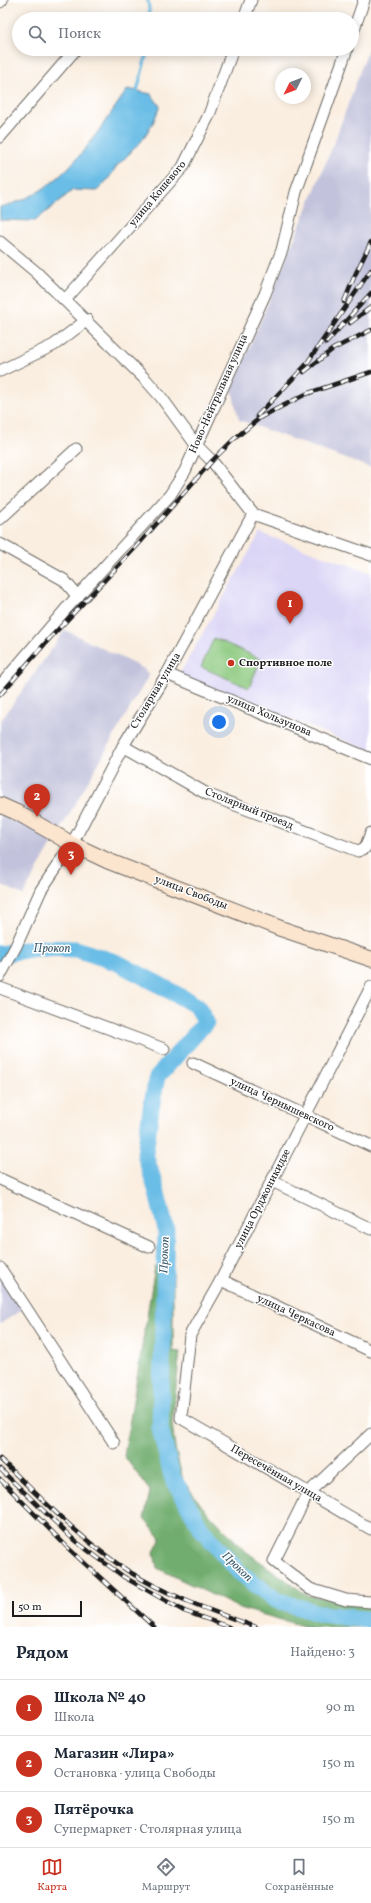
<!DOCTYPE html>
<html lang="ru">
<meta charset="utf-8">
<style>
body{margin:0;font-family:Vollkorn,serif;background:#f6f6f7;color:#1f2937}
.compass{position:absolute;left:275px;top:68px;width:36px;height:36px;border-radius:50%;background:#fff;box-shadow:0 2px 10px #0003;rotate:228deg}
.scale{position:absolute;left:12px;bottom:10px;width:70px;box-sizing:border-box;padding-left:4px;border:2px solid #1c1c1c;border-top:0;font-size:11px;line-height:14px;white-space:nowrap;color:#1c1c1c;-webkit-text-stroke:3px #fff;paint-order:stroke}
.you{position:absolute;left:219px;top:722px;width:14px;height:14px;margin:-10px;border:3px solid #fff;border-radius:50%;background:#1a73e8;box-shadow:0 0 0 6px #1a73e833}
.badge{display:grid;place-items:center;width:26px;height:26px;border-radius:50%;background:#c8321e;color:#fff;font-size:13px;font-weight:700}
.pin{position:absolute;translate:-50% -33px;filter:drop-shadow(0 1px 2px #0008)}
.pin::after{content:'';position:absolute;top:21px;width:14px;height:12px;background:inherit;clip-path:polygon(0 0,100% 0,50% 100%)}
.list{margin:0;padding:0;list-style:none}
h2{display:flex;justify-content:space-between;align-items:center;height:52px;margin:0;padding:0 16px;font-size:17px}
h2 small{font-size:13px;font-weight:400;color:#747a83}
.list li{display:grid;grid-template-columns:26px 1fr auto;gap:12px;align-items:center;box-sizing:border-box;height:56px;padding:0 16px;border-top:1px solid #e0e1e3}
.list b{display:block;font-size:15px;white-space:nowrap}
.list p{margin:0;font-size:13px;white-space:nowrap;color:#747a83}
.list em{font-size:13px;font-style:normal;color:#747a83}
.icon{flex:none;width:22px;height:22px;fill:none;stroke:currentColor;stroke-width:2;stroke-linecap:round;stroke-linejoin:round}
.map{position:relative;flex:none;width:371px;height:1627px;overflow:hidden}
.search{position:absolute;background:#fff;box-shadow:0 2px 10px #0003;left:12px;right:12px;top:12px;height:44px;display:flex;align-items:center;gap:10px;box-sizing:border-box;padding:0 14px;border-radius:22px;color:#747a83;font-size:15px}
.sheet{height:220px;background:#fff}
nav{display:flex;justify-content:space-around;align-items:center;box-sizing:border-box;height:56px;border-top:1px solid #e0e1e3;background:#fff;font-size:11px;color:#747a83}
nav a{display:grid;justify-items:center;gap:2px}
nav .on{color:#c8321e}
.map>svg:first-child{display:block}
.built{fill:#dcd6f6}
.industrial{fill:#c2c2dc}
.green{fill:#8cc97f;stroke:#54724e}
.forest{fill:#71ad6e;stroke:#466445}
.water{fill:#6bbde6;stroke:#446c81}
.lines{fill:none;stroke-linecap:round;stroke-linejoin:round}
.stream{stroke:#6bbde6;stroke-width:3}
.river{stroke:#6bbde6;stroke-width:17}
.street-casing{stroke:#6a6661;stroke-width:13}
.secondary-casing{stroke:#6a6661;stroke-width:17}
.street{stroke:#fff;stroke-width:11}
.secondary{stroke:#fce5cf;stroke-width:15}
.rail-casing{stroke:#1c1c1c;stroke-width:4.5}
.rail{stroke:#fff;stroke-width:3;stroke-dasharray:9;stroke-linecap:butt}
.poi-dot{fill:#c8321e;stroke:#fff;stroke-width:1.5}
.labels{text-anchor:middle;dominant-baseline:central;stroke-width:3;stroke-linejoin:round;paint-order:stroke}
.street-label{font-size:11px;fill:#1c1c1c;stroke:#fff}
.poi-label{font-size:11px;font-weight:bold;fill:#1c1c1c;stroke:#fff;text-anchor:start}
.water-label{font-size:12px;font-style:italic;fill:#3c5c6d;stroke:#fff}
</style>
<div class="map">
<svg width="371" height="1627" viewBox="0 0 371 1627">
<rect width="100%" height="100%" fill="#fff"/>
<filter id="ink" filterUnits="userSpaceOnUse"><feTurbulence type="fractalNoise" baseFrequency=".025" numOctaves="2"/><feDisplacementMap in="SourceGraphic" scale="8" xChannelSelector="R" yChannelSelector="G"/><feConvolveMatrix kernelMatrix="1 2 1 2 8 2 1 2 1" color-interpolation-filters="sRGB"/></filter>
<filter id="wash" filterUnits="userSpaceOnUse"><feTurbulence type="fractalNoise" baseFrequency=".012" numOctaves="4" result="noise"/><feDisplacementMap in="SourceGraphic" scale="16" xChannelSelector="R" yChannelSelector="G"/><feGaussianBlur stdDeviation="0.9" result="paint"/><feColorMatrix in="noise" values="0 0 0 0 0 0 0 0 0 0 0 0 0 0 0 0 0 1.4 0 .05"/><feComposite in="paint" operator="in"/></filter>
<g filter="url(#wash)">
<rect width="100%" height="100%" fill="#faeee0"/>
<path class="built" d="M 260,533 L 371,573 L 371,751 L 179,675 Z"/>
<g class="industrial">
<path d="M 371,41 L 371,468 L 239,420 L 232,390 L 334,143 Z"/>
<path d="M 65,630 L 144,669 L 149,675 L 23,895 L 0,884 L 0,722 Z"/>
<path d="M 0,1274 L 23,1309 L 0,1324 Z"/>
</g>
<path class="green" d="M 214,638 L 261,659 L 249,688 L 201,667 Z"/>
<path class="forest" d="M 155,1267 L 173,1273 L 173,1351 L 180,1352 L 172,1423 L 175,1448 L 183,1480 L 201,1505 L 244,1550 L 307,1595 L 371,1606 L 371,1627 L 307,1627 L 239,1608 L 157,1568 L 154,1552 L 161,1538 L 144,1519 L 150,1491 L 124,1456 Z"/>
<path class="water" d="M 128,89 L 151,94 L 160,106 L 153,123 L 141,142 L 116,167 L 109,178 L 97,191 L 73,190 L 35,221 L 0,220 L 0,207 C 64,193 92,138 128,89 Z"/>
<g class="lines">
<g class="stream">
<path d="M 148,0 L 150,19"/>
<path d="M 137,91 L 148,49"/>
</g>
<path class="river" d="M 0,954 L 36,948 L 76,949 L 118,963 L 158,984 L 197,1006 L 206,1022 L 157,1077 L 151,1108 L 145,1154 L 156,1189 L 166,1230 L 160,1428 L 172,1476 L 201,1528 L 239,1572 L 276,1600 L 321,1614 L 371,1620"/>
</g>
</g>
<g filter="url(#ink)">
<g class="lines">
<g class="street-casing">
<g id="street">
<path d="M 0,2 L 2,0"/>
<path d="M 244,19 L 251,0"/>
<path d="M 352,35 L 364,0"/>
<path d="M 0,137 L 76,49"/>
<path d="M 0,242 L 36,272 L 146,380 L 161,397 L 196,445 L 212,461 L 253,514 L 167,674 L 123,746 L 72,844 L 41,890 L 16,946 L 0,976"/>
<path d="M 65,300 L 183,167 L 209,115 L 233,49"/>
<path d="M 0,371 L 54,345 L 87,320"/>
<path d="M 253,514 L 371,555"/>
<path d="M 0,519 L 76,449"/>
<path d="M 0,544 L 64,580 L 78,597"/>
<path d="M 167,674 L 371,759"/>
<path d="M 0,686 L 65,610 L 170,495 L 185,471 L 265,294 L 282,250 L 296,192 L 347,49"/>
<path d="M 123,746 L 209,795 L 358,851 L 365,848 L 371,833"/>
<path d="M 371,987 L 221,1280 L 190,1335 L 181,1418 L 371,1529"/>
<path d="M 0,988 L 164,1049"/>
<path d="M 193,1063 L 371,1146"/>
<path d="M 0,1179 L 149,1247"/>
<path d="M 272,1181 L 371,1229"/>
<path d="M 0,1268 L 114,1443"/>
<path d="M 221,1280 L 371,1351"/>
<path d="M 371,1434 L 308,1493 L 274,1561 L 310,1589 L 346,1600 L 371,1602"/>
</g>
</g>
<g class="secondary-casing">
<path id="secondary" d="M 0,805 L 18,813 L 72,844 L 108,861 L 282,929 L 371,959"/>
</g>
<use href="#street" class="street"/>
<use href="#secondary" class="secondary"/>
<g class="rail-casing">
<g id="rail">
<path d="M 344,302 L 355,275 L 371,242"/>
<path d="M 350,323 L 371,307"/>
<path d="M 326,343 L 371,293"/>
<path d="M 304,372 L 333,349 L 371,330"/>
<path d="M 257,416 L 305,366 L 371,270"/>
<path d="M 0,695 L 50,638 L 136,547 L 212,461 L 234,439 L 261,417 L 306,394 L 371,372"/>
<path d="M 0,1459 C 41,1498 81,1540 128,1571 C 168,1596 212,1611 256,1627"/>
<path d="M 0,1469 L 75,1541 L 124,1577 L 184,1611 L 229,1627"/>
<path d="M 0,1479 L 68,1548 L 154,1627"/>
</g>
</g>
<use href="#rail" class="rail"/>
</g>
</g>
<circle class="poi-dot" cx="231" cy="663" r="4"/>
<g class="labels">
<g class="street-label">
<text transform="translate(158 194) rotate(-50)">улица Кошевого</text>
<text transform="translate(219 394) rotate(-66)">Ново-Нейтральная улица</text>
<text transform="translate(156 691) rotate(-59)">Столярная улица</text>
<text transform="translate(269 716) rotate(23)">улица Хользунова</text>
<text transform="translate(249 809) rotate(22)">Столярный проезд</text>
<text transform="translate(191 893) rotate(21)">улица Свободы</text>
<text transform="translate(282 1105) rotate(25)">улица Чернышевского</text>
<text transform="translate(263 1199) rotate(-63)">улица Орджоникидзе</text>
<text transform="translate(296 1316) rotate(25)">улица Черкасова</text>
<text transform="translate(276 1474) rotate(30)">Пересечённая улица</text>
</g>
<g class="poi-label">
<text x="239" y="663">Спортивное поле</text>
</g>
<g class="water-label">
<text x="52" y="949">Прокоп</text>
<text transform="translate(165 1255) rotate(-88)">Прокоп</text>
<text transform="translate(237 1567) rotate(44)">Прокоп</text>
</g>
</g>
</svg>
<svg class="compass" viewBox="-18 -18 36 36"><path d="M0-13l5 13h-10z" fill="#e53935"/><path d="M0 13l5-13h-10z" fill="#747a83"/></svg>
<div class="scale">50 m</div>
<div class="you"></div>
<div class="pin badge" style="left:290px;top:624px">1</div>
<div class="pin badge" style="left:37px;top:817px">2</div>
<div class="pin badge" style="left:71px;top:875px">3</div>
<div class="search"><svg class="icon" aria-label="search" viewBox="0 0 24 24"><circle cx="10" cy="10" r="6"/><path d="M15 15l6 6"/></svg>Поиск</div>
</div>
<section class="sheet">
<h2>Рядом<small>Найдено: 3</small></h2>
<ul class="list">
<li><span class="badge">1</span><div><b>Школа № 40</b><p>Школа</p></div><em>90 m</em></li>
<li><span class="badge">2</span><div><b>Магазин «Лира»</b><p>Остановка · улица Свободы</p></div><em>150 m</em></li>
<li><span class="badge">3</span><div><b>Пятёрочка</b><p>Супермаркет · Столярная улица</p></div><em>150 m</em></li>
</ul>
</section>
<nav>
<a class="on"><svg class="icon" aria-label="map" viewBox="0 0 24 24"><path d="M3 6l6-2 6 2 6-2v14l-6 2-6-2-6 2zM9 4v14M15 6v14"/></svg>Карта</a>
<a><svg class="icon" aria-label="directions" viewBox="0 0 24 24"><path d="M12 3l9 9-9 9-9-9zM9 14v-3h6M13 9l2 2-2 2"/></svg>Маршрут</a>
<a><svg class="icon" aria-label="saved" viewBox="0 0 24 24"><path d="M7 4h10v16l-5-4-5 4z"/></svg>Сохранённые</a>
</nav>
